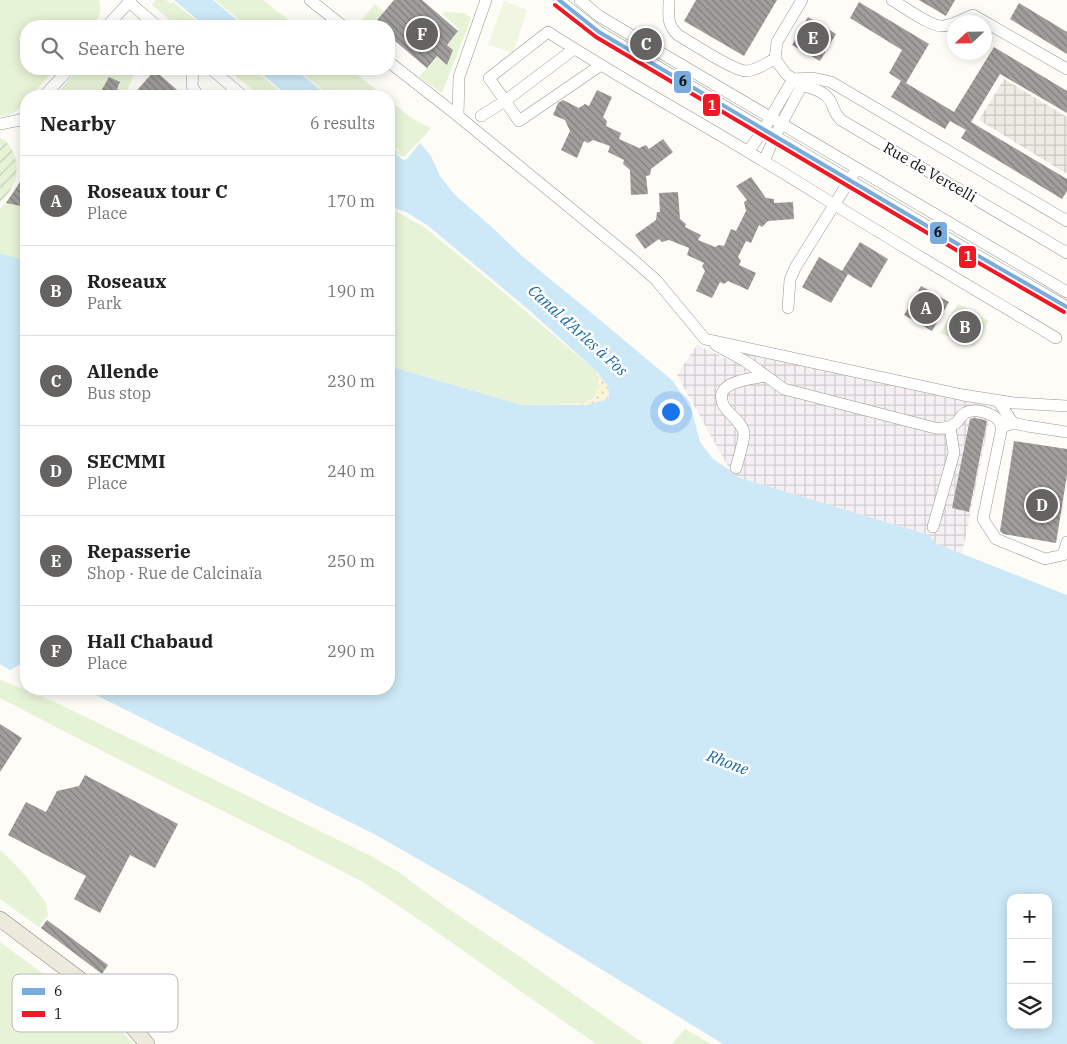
<!DOCTYPE html>
<meta charset="utf-8">
<style>
body{margin:0;font-family:"IBM Plex Serif",serif;background:#f2f2f2;color:#222}
.controls{position:absolute;right:15px;bottom:15px;display:grid;overflow:hidden;border-radius:10px;box-shadow:0 2px 12px #0003}
.controls button{width:45px;height:45px;display:grid;place-items:center;padding:0;border:0;border-bottom:1px solid #e0e0e0;background:#fff;color:#222;font:25px sans-serif}
.compass{position:absolute;left:947px;top:15px;width:45px;height:45px;border-radius:50%;background:#fff;box-shadow:0 2px 12px #0003;rotate:248deg}
.you{position:absolute;left:670px;top:411px;width:18px;height:18px;margin:-12px;border:4px solid #fff;border-radius:50%;background:#1a73e8;box-shadow:0 0 0 8px #1a73e833}
.badge{display:grid;place-items:center;width:32px;height:32px;border-radius:50%;background:#646362;color:#fff;font-size:16px;font-weight:700}
.pin{position:absolute;translate:-50% -50%;border:2px solid #fff;box-shadow:0 1px 5px #0006}
.list{margin:0;padding:0;list-style:none}
h2{display:flex;justify-content:space-between;align-items:center;height:65px;margin:0;padding:0 20px;font-size:21px}
h2 small{font-size:16px;font-weight:400;color:#767676}
.list li{display:grid;grid-template-columns:32px 1fr auto;gap:15px;align-items:center;box-sizing:border-box;height:90px;padding:0 20px;border-top:1px solid #e0e0e0}
.list b{display:block;font-size:19px;white-space:nowrap}
.list p{margin:0;font-size:16px;white-space:nowrap;color:#767676}
.list em{font-size:16px;font-style:normal;color:#767676}
.icon{flex:none;width:28px;height:28px;fill:none;stroke:currentColor;stroke-width:2;stroke-linecap:round;stroke-linejoin:round}
.map{position:relative;flex:none;width:1067px;height:1044px;overflow:hidden}
.search{position:absolute;background:#fff;box-shadow:0 2px 12px #0003;left:20px;top:20px;width:375px;height:55px;display:flex;align-items:center;gap:12px;box-sizing:border-box;padding:0 18px;border-radius:20px;color:#767676;font-size:19px}
.panel{position:absolute;background:#fff;box-shadow:0 2px 12px #0003;left:20px;top:90px;width:375px;height:605px;border-radius:20px}
.map>svg:first-child{display:block}
.industrial{fill:url(#industrial-grid)}
.grass{fill:#e7f3d7}
.sand{fill:url(#sand-dots)}
.garden{fill:url(#garden-furrows)}
.pitch{fill:#f0f6e1}
.plaza{fill:url(#plaza-grid)}
.water{fill:#cde8f7;fill-rule:evenodd}
.building{fill:url(#building-back-hatch)}
.lines{fill:none;stroke-linecap:round;stroke-linejoin:round}
.minor-casing{stroke:#979795;stroke-width:12}
.major-casing{stroke:#858482;stroke-width:16}
.minor{stroke:#fffffe;stroke-width:11}
.major{stroke:#ede9dc;stroke-width:15}
.bus-1-casing{stroke:#fff;stroke-width:8}
.bus-2-casing{stroke:#fff;stroke-width:8}
.bus-1{stroke:#79acdc;stroke-width:4}
.bus-2{stroke:#ef1923;stroke-width:4}
.labels{text-anchor:middle;dominant-baseline:central;stroke-width:5;stroke-linejoin:round;paint-order:stroke}
.street-label{font-size:15px;fill:#111;stroke:#fff}
.water-label{font-size:16px;font-style:italic;fill:#1768a6;stroke:#fff}
.key{fill:#fff;stroke:#b8b8b8;stroke-width:1}
.key-label{font-size:14px;fill:#111}
.line-badge{stroke:#fff;stroke-width:2}
.badge-label{font-size:14px;text-anchor:middle;font-weight:bold;fill:#fff}
.pale-badge-label{font-size:14px;text-anchor:middle;font-weight:bold;fill:#111}
</style>
<div class="map">
<svg width="1067" height="1044" viewBox="0 0 1067 1044">
<defs>
<pattern id="industrial-grid" width="8" height="8" patternUnits="userSpaceOnUse" patternTransform="scale(1.25)"><rect width="8" height="8" fill="#f5f0f3"/><path d="M0 4h8M4 0v8" fill="none" stroke="#d1cdcf"/></pattern>
<pattern id="sand-dots" width="8" height="8" patternUnits="userSpaceOnUse" patternTransform="scale(1.25)"><rect width="8" height="8" fill="#fcf4d9"/><path d="M2 2h.1M6 6h.1" fill="none" stroke="#d7d0b9" stroke-width="1.8" stroke-linecap="round"/></pattern>
<pattern id="garden-furrows" width="10" height="10" patternUnits="userSpaceOnUse" patternTransform="scale(1.25)"><rect width="10" height="10" fill="#e7f3d7"/><path d="M-1 1l2-2M0 10L10 0M9 11l2-2" fill="none" stroke="#c5cfb8"/></pattern>
<pattern id="plaza-grid" width="8" height="8" patternUnits="userSpaceOnUse" patternTransform="scale(1.25)"><rect width="8" height="8" fill="#edebe2"/><path d="M0 4h8M4 0v8" fill="none" stroke="#cac8c1"/></pattern>
<pattern id="building-back-hatch" width="6" height="6" patternUnits="userSpaceOnUse" patternTransform="scale(1.25)"><rect width="6" height="6" fill="#a19f9c"/><path d="M-1 5l2 2M0 0l6 6M5-1l2 2" fill="none" stroke="#82807e"/></pattern>
</defs>
<rect width="100%" height="100%" fill="#fdfcf7"/>
<path class="industrial" d="M 697,345 L 740,365 L 746,351 L 992,407 L 962,554 L 937,544 L 929,535 L 737,477 L 730,470 L 677,375 Z"/>
<g class="grass">
<path d="M 0,0 L 99,0 C 102,10 99,19 92,26 L 26,26 L 26,69 L 55,69 L 31,96 L 26,96 L 26,102 C 19,110 11,117 0,116 Z"/>
<path d="M 156,0 L 166,0 L 171,4 L 173,2 L 203,26 L 177,26 L 152,5 Z"/>
<path d="M 215,0 L 263,0 L 296,26 L 247,26 Z"/>
<path d="M 375,4 L 384,12 L 374,24 L 377,26 L 357,26 Z"/>
<path d="M 445,12 L 464,13 L 471,18 L 442,93 L 419,77 L 437,56 L 447,65 L 453,51 L 447,45 L 459,29 L 442,14 Z"/>
<path d="M 79,69 L 135,69 L 132,80 L 124,96 L 54,96 Z"/>
<path d="M 227,69 L 253,69 L 286,96 L 260,96 Z"/>
<path d="M 297,69 L 350,69 L 384,96 L 330,96 Z"/>
<path d="M 389,100 L 413,119 L 430,128 L 426,134 L 404,157 L 398,154 L 399,151 L 389,142 Z"/>
<path d="M 6,203 L 26,207 L 26,261 L 0,253 L 0,208 Z"/>
<path d="M 389,212 L 397,212 L 424,227 L 490,281 L 596,371 L 599,385 L 595,397 L 584,403 L 522,405 L 389,366 Z"/>
<path d="M 958,304 L 989,321 L 974,346 L 940,333 Z"/>
<path d="M 0,680 L 31,692 L 61,705 L 369,855 L 397,871 L 446,907 L 519,956 L 644,1044 L 596,1044 L 418,919 L 363,882 L 279,839 L 118,759 L 0,698 Z"/>
<path d="M 0,849 L 25,875 L 46,903 L 48,915 L 39,927 L 0,899 Z"/>
<path d="M 0,942 L 83,1003 L 116,1024 L 133,1044 L 0,1044 Z"/>
<path d="M 685,1029 L 711,1044 L 672,1044 Z"/>
</g>
<path class="sand" d="M 596,371 L 608,386 L 609,397 C 590,410 545,405 522,405 L 584,403 L 595,397 L 599,385 Z"/>
<path class="garden" d="M 0,138 C 7,141 10,146 13,152 C 21,171 15,189 0,202 Z"/>
<path class="pitch" d="M 504,1 L 527,10 L 513,53 L 488,45 Z"/>
<path class="plaza" d="M 1004,79 L 1067,117 L 1067,174 L 979,120 Z"/>
<g class="water">
<path d="M 174,0 L 213,0 L 244,26 L 205,26 Z"/>
<path d="M 256,69 L 295,69 L 328,96 L 288,96 Z"/>
<path d="M 420,143 L 431,156 L 440,176 L 454,194 L 495,230 L 522,256 L 588,310 L 673,381 L 692,411 L 700,442 L 713,459 L 730,470 L 737,477 L 929,535 L 937,544 L 1067,595 L 1067,1044 L 723,1044 L 472,890 L 376,835 L 84,689 L 389,689 L 389,366 L 522,405 L 587,405 L 604,400 L 609,397 L 608,386 L 596,371 L 529,310 L 427,225 L 406,212 L 389,206 L 389,144 L 398,152 L 396,154 L 403,160 L 407,159 ZM 1011,898 L 1048,898 L 1048,1025 L 1011,1025 Z"/>
<path d="M 0,253 L 26,261 L 26,661 L 10,670 L 0,664 Z"/>
</g>
<g class="building">
<path d="M 394,0 L 422,0 L 458,31 L 447,45 L 453,50 L 447,65 L 437,56 L 427,68 L 389,36 L 389,26 L 372,26 Z"/>
<path d="M 696,0 L 777,0 L 744,56 L 684,21 Z"/>
<path d="M 919,0 L 955,0 L 946,16 Z"/>
<path d="M 859,2 L 929,44 L 906,83 L 954,112 L 994,47 L 1067,91 L 1067,113 L 1000,74 L 971,122 L 1067,179 L 1067,191 L 1062,199 L 961,138 L 966,130 L 950,121 L 945,129 L 891,97 L 901,81 L 889,73 L 902,50 L 850,18 Z"/>
<path d="M 1019,3 L 1067,32 L 1067,54 L 1010,19 Z"/>
<path d="M 808,17 L 836,34 L 820,61 L 792,45 Z"/>
<path d="M 154,71 L 160,75 L 184,96 L 132,96 Z"/>
<path d="M 109,77 L 120,82 L 117,89 L 127,96 L 105,96 L 100,93 Z"/>
<path d="M 597,90 L 612,97 L 603,117 L 607,121 L 606,126 L 621,133 L 619,139 L 639,148 L 646,145 L 649,149 L 663,139 L 673,152 L 651,169 L 650,175 L 646,176 L 648,194 L 631,195 L 630,170 L 623,164 L 624,160 L 608,152 L 610,146 L 593,140 L 588,143 L 584,141 L 577,158 L 561,150 L 570,131 L 565,120 L 553,115 L 558,103 L 563,100 L 579,108 L 585,104 L 589,106 Z"/>
<path d="M 26,173 L 26,207 L 6,203 Z"/>
<path d="M 751,177 L 766,198 L 774,199 L 774,203 L 793,202 L 794,219 L 768,221 L 762,227 L 759,225 L 751,243 L 746,241 L 738,257 L 741,261 L 739,265 L 756,273 L 748,290 L 728,281 L 724,284 L 720,282 L 712,298 L 696,291 L 705,271 L 702,266 L 704,263 L 687,255 L 689,248 L 669,240 L 662,242 L 659,239 L 645,249 L 635,235 L 656,220 L 657,212 L 660,212 L 659,193 L 678,192 L 680,219 L 686,224 L 685,227 L 701,235 L 698,240 L 715,247 L 719,245 L 724,246 L 731,229 L 736,231 L 746,211 L 744,202 L 747,200 L 736,186 Z"/>
<path d="M 860,242 L 888,259 L 871,288 L 848,274 L 831,303 L 802,287 L 819,257 L 842,271 Z"/>
<path d="M 921,286 L 949,302 L 932,331 L 904,315 Z"/>
<path d="M 974,418 L 981,419 L 987,421 L 969,512 L 952,508 L 970,419 Z"/>
<path d="M 1014,441 L 1067,449 L 1067,475 L 1056,543 L 1003,534 L 1000,531 Z"/>
<path d="M 0,724 L 22,738 L 0,772 Z"/>
<path d="M 85,775 L 178,824 L 155,868 L 130,855 L 100,913 L 74,899 L 86,876 L 8,835 L 26,802 L 46,812 L 57,791 L 79,786 Z"/>
<path d="M 47,920 L 108,965 L 102,974 L 41,928 Z"/>
</g>
<g class="lines">
<g class="minor-casing">
<g id="minor">
<path d="M 310,0 L 343,26"/>
<path d="M 559,0 L 599,32 L 961,246 L 1067,307"/>
<path d="M 580,0 L 599,16 L 646,44 L 1067,292"/>
<path d="M 669,0 C 669,14 666,24 678,35 C 690,42 734,71 746,71 C 756,71 766,63 775,59"/>
<path d="M 892,0 C 903,6 931,27 942,26 C 950,26 966,18 973,15 L 1067,69"/>
<path d="M 129,2 L 157,26"/>
<path d="M 107,26 L 131,0"/>
<path d="M 775,59 L 777,42 L 802,0"/>
<path d="M 775,59 L 786,74 L 799,83"/>
<path d="M 389,62 L 458,116 L 630,257 L 656,280 L 705,339 L 963,395 L 1014,403 L 1067,406"/>
<path d="M 601,65 L 519,121 L 489,78 L 548,32 C 619,78 693,118 765,162 C 804,185 842,210 881,233 C 939,269 998,303 1056,338"/>
<path d="M 193,69 L 192,86 L 198,96"/>
<path d="M 211,69 L 243,96"/>
<path d="M 44,96 L 69,69"/>
<path d="M 458,116 L 459,77 L 486,0"/>
<path d="M 481,116 L 505,101 L 574,49"/>
<path d="M 0,124 L 20,120 L 26,116"/>
<path d="M 748,152 L 764,129 L 793,79 L 813,78 L 831,82 L 1067,221"/>
<path d="M 764,161 L 775,136 L 802,85 C 813,89 825,91 831,102 C 835,111 834,113 841,120 L 1067,253"/>
<path d="M 788,308 L 790,280 L 795,268 L 854,173"/>
<path d="M 716,345 L 745,361 L 784,389 L 935,428 C 944,429 951,428 957,422 C 960,419 961,415 965,413 C 974,408 991,412 998,420 C 1000,422 1001,425 1002,427"/>
<path d="M 998,401 L 1013,423"/>
<path d="M 1067,432 L 1027,426 L 1013,423 L 1002,427 L 983,519 L 996,539 L 1045,559 L 1063,555 L 1067,542"/>
<path d="M 736,468 C 738,460 744,441 744,434 C 743,422 730,416 724,406 C 711,381 751,379 766,376"/>
<path d="M 933,527 L 954,453 L 950,427"/>
</g>
</g>
<g class="major-casing">
<path id="major" d="M 0,919 L 89,986 L 135,1030 L 147,1044"/>
</g>
<use href="#minor" class="minor"/>
<use href="#major" class="major"/>
<g class="bus-1-casing">
<path id="bus-1" d="M 559,0 L 599,32 L 961,246 L 1067,307"/>
</g>
<g class="bus-2-casing">
<path id="bus-2" d="M 555,5 L 596,37 L 958,251 L 1064,312"/>
</g>
<use href="#bus-1" class="bus-1"/>
<use href="#bus-2" class="bus-2"/>
</g>
<g class="labels">
<g class="street-label">
<text transform="translate(930 172) rotate(30)">Rue de Vercelli</text>
</g>
<g class="water-label">
<text transform="translate(578 330) rotate(42)">Canal d'Arles à Fos</text>
<text transform="translate(728 762) rotate(21)">Rhone</text>
</g>
</g>
<rect x="12" y="974" width="166" height="58" rx="8" class="key"/>
<rect x="22" y="988" width="23" height="7" fill="#79acdc"/>
<rect x="22" y="1011" width="23" height="6" fill="#ef1923"/>
<g class="key-label">
<text x="54" y="996">6</text>
<text x="54" y="1019">1</text>
</g>
<g class="line-badge">
<rect x="673" y="70" width="19" height="24" rx="5" fill="#79acdc"/>
<rect x="702" y="93" width="19" height="24" rx="5" fill="#ef1923"/>
<rect x="929" y="221" width="19" height="24" rx="5" fill="#79acdc"/>
<rect x="958" y="245" width="19" height="24" rx="5" fill="#ef1923"/>
</g>
<g class="badge-label">
<text x="712" y="110">1</text>
<text x="968" y="261">1</text>
</g>
<g class="pale-badge-label">
<text x="683" y="86">6</text>
<text x="938" y="237">6</text>
</g>
</svg>
<div class="controls">
<button>+</button>
<button>−</button>
<button><svg class="icon" aria-label="layers" viewBox="0 0 24 24"><path d="M12 4l9 5-9 5-9-5zM3 14l9 5 9-5"/></svg></button>
</div>
<svg class="compass" viewBox="-18 -18 36 36"><path d="M0-13l5 13h-10z" fill="#e53935"/><path d="M0 13l5-13h-10z" fill="#767676"/></svg>
<div class="you"></div>
<div class="pin badge" style="left:926px;top:308px">A</div>
<div class="pin badge" style="left:965px;top:327px">B</div>
<div class="pin badge" style="left:646px;top:44px">C</div>
<div class="pin badge" style="left:1042px;top:505px">D</div>
<div class="pin badge" style="left:813px;top:38px">E</div>
<div class="pin badge" style="left:422px;top:34px">F</div>
<div class="search"><svg class="icon" aria-label="search" viewBox="0 0 24 24"><circle cx="10" cy="10" r="6"/><path d="M15 15l6 6"/></svg>Search here</div>
<section class="panel">
<h2>Nearby<small>6 results</small></h2>
<ul class="list">
<li><span class="badge">A</span><div><b>Roseaux tour C</b><p>Place</p></div><em>170 m</em></li>
<li><span class="badge">B</span><div><b>Roseaux</b><p>Park</p></div><em>190 m</em></li>
<li><span class="badge">C</span><div><b>Allende</b><p>Bus stop</p></div><em>230 m</em></li>
<li><span class="badge">D</span><div><b>SECMMI</b><p>Place</p></div><em>240 m</em></li>
<li><span class="badge">E</span><div><b>Repasserie</b><p>Shop · Rue de Calcinaïa</p></div><em>250 m</em></li>
<li><span class="badge">F</span><div><b>Hall Chabaud</b><p>Place</p></div><em>290 m</em></li>
</ul>
</section>
</div>
